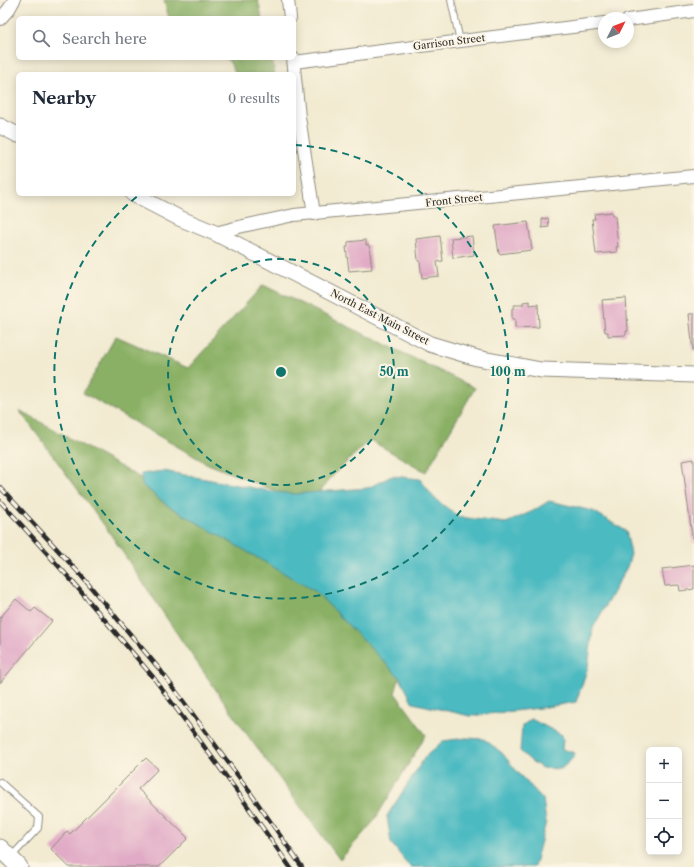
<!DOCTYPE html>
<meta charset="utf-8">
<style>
body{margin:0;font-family:"Libre Caslon Text",serif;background:#f6f6f7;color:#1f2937}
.controls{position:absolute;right:12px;bottom:12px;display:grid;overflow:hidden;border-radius:6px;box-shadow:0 2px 10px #0003}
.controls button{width:36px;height:36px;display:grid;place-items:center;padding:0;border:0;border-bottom:1px solid #e0e1e3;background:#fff;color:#1f2937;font:20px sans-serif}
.compass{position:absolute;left:598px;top:12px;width:36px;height:36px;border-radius:50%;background:#fff;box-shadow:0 2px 10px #0003;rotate:48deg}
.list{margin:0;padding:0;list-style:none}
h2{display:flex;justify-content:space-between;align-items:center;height:52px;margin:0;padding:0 16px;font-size:17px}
h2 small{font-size:13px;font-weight:400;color:#747a83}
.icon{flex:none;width:22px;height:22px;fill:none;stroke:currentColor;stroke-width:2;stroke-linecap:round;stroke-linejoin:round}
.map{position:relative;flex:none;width:694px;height:867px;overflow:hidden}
.search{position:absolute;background:#fff;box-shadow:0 2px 10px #0003;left:16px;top:16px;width:280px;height:44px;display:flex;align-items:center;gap:10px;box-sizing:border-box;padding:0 14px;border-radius:6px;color:#747a83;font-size:15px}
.panel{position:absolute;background:#fff;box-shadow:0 2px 10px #0003;left:16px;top:72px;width:280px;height:124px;border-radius:6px}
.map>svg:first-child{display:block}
.forest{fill:#8ab065;stroke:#5a6e48}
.water{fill:#4bbac1;stroke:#3b7276}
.building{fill:#e1aac6}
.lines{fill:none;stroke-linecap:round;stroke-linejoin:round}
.service-casing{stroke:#8e8b7e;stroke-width:8}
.minor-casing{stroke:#8e8b7e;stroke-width:14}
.tertiary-casing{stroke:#8e8b7e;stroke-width:17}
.secondary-casing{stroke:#8e8b7e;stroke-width:19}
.service{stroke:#fff;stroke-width:6}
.minor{stroke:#fff;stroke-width:12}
.tertiary{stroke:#fff;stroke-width:15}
.secondary{stroke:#fff;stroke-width:17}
.rail-casing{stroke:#2b2b2b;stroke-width:4.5}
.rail{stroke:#fcf5e5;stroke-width:3;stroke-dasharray:9;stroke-linecap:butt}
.ring{fill:none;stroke:#0f766e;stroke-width:2;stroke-dasharray:7 5}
.labels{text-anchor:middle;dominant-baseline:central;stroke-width:4;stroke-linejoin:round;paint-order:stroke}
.street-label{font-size:10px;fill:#2b2b2b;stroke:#fcf5e5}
.centre{fill:#0f766e;stroke:#fcf5e5;stroke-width:2}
.ring-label{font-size:12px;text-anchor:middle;font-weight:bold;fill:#0f766e;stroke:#fcf5e5;stroke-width:4;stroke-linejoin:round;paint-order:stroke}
</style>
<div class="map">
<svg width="694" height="867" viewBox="0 0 694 867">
<rect width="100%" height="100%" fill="#fcf5e5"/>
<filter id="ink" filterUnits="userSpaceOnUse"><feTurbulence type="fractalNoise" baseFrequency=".025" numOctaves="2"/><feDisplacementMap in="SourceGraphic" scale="8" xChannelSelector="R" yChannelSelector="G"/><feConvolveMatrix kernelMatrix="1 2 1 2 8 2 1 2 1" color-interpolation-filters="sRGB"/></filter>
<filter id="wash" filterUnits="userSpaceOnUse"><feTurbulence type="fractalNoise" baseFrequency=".012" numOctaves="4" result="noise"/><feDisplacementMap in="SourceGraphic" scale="16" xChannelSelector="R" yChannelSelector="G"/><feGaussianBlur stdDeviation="0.9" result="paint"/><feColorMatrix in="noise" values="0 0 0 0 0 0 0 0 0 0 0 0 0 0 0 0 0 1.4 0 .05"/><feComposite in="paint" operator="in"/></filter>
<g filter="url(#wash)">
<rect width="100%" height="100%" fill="#f2ebd2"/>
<g class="forest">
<path d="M 164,0 L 258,0 L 262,18 L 169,18 Z"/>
<path d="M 224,58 L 272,58 L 275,74 L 236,74 L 229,61 Z"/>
<path d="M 263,285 L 475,388 L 426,472 L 370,440 L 335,473 L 309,504 L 208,464 L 83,393 L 116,336 L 188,368 Z"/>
<path d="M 19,410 L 194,508 L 407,653 L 395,693 L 426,735 L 374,821 L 340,860 L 251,740 L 184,644 L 107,529 Z"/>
</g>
<g class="water">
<path d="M 163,471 L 269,491 L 293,494 L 368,488 L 392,476 L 420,479 L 434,498 L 459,517 L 506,523 L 533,511 L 549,501 L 593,511 L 626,531 L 631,554 L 627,567 L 593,628 L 588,667 L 576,702 L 540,708 L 470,716 L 413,703 L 400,678 L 316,592 L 167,505 L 142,485 L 141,474 Z"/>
<path d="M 531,719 L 562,735 L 563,739 L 562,749 L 575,753 L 572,759 L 561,769 L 542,768 L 531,761 L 520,751 L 522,726 Z"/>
<path d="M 466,738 L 484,739 L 502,753 L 520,775 L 543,799 L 546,822 L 534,867 L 410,867 L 391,843 L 387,816 L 425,757 L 443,741 Z"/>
</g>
<g id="blocks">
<g class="building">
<path d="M 612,212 L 612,216 L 615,216 L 618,247 L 616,247 L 617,252 L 596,254 L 592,219 L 595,219 L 594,214 Z"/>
<path d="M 548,218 L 549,227 L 542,228 L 542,219 Z"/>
<path d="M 528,222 L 532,250 L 499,254 L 495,226 Z"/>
<path d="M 440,236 L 443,261 L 437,262 L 439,276 L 422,278 L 420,261 L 418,261 L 416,239 Z"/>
<path d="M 472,236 L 474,255 L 453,258 L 451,238 Z"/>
<path d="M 366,240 L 366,245 L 369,245 L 372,269 L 349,271 L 346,247 L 348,247 L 348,242 Z"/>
<path d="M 626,298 L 628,331 L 626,331 L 626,335 L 608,336 L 608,332 L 605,332 L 602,300 Z"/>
<path d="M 530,301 L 530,305 L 538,304 L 539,327 L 515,328 L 515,319 L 512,319 L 512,308 L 514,308 L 514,305 L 523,305 L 523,302 Z"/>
<path d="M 689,314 L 694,314 L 694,352 L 693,352 Z"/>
<path d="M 694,459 L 694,543 L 693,543 L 682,461 Z"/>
<path d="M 694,565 L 694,589 L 680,591 L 679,585 L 665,586 L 662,569 Z"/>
<path d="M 16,599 L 31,612 L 35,608 L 52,621 L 0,683 L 0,618 Z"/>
<path d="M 146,758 L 158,769 L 138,789 L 188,838 L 159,867 L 69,867 L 51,849 L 67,831 L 70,834 Z"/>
</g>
</g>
</g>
<g filter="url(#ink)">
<use href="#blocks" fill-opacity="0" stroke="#8e8b7e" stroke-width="1"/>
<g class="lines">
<g class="service-casing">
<g id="service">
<path d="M 451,0 L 460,41"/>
<path d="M 0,782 L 39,817 L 38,828 L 11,857"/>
</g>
</g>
<g class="minor-casing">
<g id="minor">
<path d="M 288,0 L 290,18"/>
<path d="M 0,19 L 9,9 L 14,0"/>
<path d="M 628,20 L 694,11"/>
<path d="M 293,58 L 299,117 L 314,214"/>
<path d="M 294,62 L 604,23"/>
<path d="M 215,233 L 243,226 L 294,215 L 694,176"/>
</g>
</g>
<g class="tertiary-casing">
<g id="tertiary">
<path d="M 0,126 L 18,135"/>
<path d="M 133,194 L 179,218 L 215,233 L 430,344 L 477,358 L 541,370 L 694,375"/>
</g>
</g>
<g class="secondary-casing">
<path id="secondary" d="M 0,848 L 19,867"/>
</g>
<use href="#service" class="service"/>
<use href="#minor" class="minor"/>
<use href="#tertiary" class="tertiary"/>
<use href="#secondary" class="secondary"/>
<g class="rail-casing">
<g id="rail">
<path d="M 0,487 L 79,573 L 161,671 L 247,788 L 302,867"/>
<path d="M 0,501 L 71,580 L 153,677 L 239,794 L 290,867"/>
</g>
</g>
<use href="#rail" class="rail"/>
</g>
</g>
<g class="ring">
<circle cx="281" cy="372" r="113"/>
<path d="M295 145A227 227 0 1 1 140 194"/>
</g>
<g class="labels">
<g class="street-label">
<text transform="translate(449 42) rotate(-7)">Garrison Street</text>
<text transform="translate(454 200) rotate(-6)">Front Street</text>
<text transform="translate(380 317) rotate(27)">North East Main Street</text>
</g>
</g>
<circle cx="281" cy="372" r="6" class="centre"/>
<g class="ring-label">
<text x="394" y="376">50 m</text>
<text x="508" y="376">100 m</text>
</g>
</svg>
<div class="controls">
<button>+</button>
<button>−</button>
<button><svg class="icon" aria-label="locate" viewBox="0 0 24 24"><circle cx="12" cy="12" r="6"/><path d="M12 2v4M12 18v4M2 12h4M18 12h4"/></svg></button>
</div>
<svg class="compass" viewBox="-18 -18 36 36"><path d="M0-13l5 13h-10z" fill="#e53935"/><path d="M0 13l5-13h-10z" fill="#747a83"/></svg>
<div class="search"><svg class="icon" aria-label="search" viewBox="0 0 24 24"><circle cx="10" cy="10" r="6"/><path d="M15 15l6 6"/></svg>Search here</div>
<section class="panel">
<h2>Nearby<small>0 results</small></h2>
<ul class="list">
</ul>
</section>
</div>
